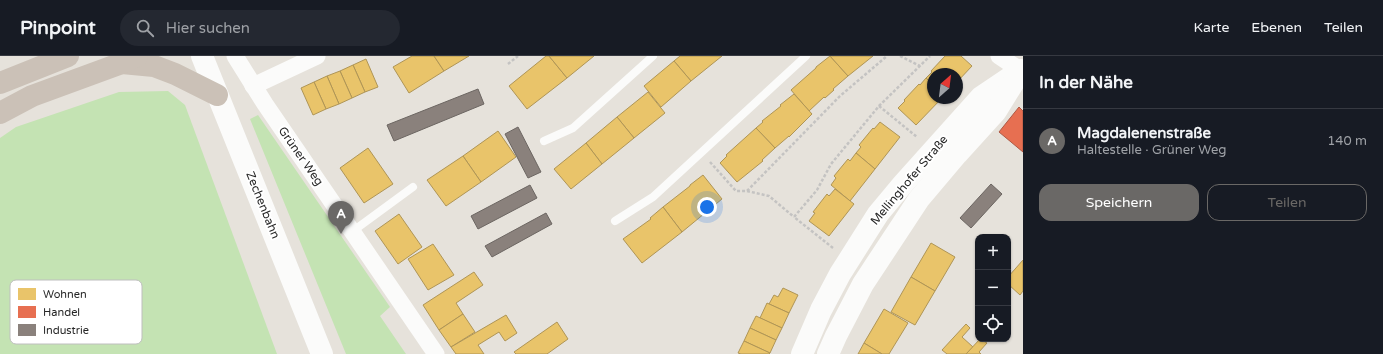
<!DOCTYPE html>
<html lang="de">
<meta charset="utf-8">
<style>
body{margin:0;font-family:"Varela Round",sans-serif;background:#242831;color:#f1f3f6}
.controls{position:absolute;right:12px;bottom:12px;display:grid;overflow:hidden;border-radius:8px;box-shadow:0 1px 3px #0004}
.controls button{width:36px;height:36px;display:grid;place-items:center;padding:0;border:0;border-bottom:1px solid #363941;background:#171b24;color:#f1f3f6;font:20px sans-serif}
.compass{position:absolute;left:927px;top:12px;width:36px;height:36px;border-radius:50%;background:#171b24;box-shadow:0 1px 3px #0004;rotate:28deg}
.you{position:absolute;left:707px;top:151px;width:14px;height:14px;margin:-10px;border:3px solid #fff;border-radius:50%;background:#1a73e8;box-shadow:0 0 0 6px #1a73e833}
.badge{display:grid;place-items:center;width:26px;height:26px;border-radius:50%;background:#6a6866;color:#fff;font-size:13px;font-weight:700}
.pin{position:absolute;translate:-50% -33px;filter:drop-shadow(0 1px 2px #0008)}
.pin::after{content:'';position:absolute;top:21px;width:14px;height:12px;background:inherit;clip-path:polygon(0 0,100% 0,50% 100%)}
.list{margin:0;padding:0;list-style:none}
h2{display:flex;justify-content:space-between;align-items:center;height:52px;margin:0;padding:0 16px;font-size:17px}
h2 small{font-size:13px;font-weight:400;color:#9ea1a6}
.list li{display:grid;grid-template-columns:26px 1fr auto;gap:12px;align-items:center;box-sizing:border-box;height:64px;padding:0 16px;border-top:1px solid #363941}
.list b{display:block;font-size:15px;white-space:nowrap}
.list p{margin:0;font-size:13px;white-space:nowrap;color:#9ea1a6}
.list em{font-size:13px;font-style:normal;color:#9ea1a6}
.actions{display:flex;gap:8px;padding:12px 16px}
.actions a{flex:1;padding:9px 0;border:1px solid #6a6866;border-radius:12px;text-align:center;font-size:14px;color:#6a6866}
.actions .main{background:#6a6866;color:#fff}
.icon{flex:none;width:22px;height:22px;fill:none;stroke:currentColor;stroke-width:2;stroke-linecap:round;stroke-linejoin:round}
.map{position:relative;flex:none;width:1023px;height:298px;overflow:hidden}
header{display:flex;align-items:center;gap:24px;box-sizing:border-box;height:56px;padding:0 20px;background:#171b24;border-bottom:1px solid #363941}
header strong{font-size:19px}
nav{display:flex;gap:22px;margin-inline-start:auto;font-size:14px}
.search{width:280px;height:36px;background:#242831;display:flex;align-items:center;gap:10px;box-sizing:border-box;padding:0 14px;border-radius:22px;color:#9ea1a6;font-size:15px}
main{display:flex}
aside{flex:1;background:#171b24}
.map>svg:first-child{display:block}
.green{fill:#c4e3b3}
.homes{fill:#e9c46a;stroke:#af9556}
.shops{fill:#e76f51;stroke:#ad5944}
.industry{fill:#8a817c;stroke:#6c6662}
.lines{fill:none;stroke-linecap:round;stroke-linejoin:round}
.path{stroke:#c4c3c2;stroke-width:2.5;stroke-dasharray:3 2;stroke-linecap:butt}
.lane{stroke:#fbfbfa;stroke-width:8}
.street{stroke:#fbfbfa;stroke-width:17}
.secondary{stroke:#fbfbfa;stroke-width:22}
.highway{stroke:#cbc1b7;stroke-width:22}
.labels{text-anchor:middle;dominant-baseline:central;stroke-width:4;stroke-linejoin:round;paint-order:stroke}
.street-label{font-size:12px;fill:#272727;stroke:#fff}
.key{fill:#fff;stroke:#bebebe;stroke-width:1}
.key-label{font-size:11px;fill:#272727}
</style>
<header>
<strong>Pinpoint</strong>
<div class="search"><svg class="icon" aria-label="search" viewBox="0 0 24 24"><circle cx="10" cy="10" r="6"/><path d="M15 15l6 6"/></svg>Hier suchen</div>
<nav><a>Karte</a><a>Ebenen</a><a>Teilen</a></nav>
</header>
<main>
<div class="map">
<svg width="1023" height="298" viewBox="0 0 1023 298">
<rect width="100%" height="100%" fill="#e6e2db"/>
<g class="green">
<path d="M 168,35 L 185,49 L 277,298 L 0,298 L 0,82 L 16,71 L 119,36 Z"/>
<path d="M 258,59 L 390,251 L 380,260 L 406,298 L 346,298 L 250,63 Z"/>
</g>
<g class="homes">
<path d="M 412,0 L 434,0 L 444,15 L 409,37 L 393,11 Z"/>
<path d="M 434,0 L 469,0 L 444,15 Z"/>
<path d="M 546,0 L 549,0 L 567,22 L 527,53 L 509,30 Z"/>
<path d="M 549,0 L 594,0 L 567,22 Z"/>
<path d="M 680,0 L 722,0 L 691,25 L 674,5 Z"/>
<path d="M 830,0 L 848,20 L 833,33 L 834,34 L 825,42 L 824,41 L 809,55 L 791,34 L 816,12 L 816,11 Z"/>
<path d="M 830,0 L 873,0 L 848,20 Z"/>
<path d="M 945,0 L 961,0 L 972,10 L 957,26 L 957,18 L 933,18 L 933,29 L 926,22 L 932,16 L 931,15 Z"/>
<path d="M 366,3 L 378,31 L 365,36 L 353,9 Z"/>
<path d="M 674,5 L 691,25 L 661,51 L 644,30 Z"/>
<path d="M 353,9 L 365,36 L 352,42 L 340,15 Z"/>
<path d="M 340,15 L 352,42 L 339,48 L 327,20 Z"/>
<path d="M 327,20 L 339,48 L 326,53 L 314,26 Z"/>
<path d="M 926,22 L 933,29 L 933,42 L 942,42 L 916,69 L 898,52 L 905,45 L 904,44 L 919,28 L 920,29 Z"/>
<path d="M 314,26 L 326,53 L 313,59 L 301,32 Z"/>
<path d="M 648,36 L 665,57 L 634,82 L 617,61 Z"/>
<path d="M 794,38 L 812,58 L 789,81 L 789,80 L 775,92 L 756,72 L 763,66 L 762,65 L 781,50 L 780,49 Z"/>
<path d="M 617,61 L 634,82 L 602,108 L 586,87 Z"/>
<path d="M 880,66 L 900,81 L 875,113 L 856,97 L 861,91 L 859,89 L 873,72 L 874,73 Z"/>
<path d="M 756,72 L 775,92 L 762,104 L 763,105 L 737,126 L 720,107 L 727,100 L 726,99 Z"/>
<path d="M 498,75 L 516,101 L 481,126 L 463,100 Z"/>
<path d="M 586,87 L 602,108 L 571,133 L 554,113 Z"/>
<path d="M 368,92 L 393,128 L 364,147 L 340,112 Z"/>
<path d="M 856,97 L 875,113 L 850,145 L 831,129 L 836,122 L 834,120 L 848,103 L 850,105 Z"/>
<path d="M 463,100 L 481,126 L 446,150 L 427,124 Z"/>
<path d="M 703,119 L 722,143 L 682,176 L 663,151 L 690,130 L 690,129 Z"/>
<path d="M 835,133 L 854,148 L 829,180 L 809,165 L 815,157 L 813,156 L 827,138 L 829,140 Z"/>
<path d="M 663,151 L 682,176 L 642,207 L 623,183 L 651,163 L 650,162 Z"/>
<path d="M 399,158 L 422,191 L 398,208 L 375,175 Z"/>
<path d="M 931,187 L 955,201 L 935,235 L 911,221 Z"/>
<path d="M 433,188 L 454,219 L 428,234 L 408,203 Z"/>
<path d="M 1023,204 L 1023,235 L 1020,239 L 1008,228 L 1008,221 Z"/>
<path d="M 474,216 L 483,229 L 456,247 L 463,258 L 439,274 L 423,249 Z"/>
<path d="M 911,221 L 935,235 L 915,269 L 891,256 Z"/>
<path d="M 783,232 L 798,239 L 789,257 L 769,248 L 774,239 L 778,241 Z"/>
<path d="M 767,247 L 789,257 L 782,272 L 760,262 Z"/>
<path d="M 884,253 L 908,267 L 889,298 L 882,298 L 864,287 Z"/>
<path d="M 463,258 L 475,276 L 451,291 L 439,274 Z"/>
<path d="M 506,259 L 517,277 L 505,285 L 499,276 L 478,289 L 484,298 L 456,298 L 451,291 Z"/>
<path d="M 756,260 L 782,272 L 776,284 L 750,272 Z"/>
<path d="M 557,266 L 568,283 L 547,298 L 516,298 L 514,296 Z"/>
<path d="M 966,268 L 970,272 L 962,281 L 973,291 L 966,298 L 947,298 L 942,294 Z"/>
<path d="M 750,272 L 776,284 L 770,297 L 744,285 Z"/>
<path d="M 980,283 L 987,287 L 979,296 L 981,298 L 966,298 Z"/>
<path d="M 744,285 L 770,297 L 769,298 L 741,298 L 738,297 Z"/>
<path d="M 864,287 L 882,298 L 858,298 Z"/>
</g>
<path class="shops" d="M 1019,51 L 1023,55 L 1023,96 L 999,76 Z"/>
<g class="industry">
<path d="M 478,33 L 484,48 L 394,85 L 387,69 Z"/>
<path d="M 518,71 L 541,116 L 528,122 L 505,78 Z"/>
<path d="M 991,128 L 1002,138 L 971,172 L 960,162 Z"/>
<path d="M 530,129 L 537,142 L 478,173 L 471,160 Z"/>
<path d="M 546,157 L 552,168 L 492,201 L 485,190 Z"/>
</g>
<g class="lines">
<g class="path">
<path d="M 900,0 L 920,10"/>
<path d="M 508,8 L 518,0"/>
<path d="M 879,50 L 917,81"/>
<path d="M 710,106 L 736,135 L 747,135 L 840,40 L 887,0"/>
<path d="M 747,135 L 769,140 L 794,161"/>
<path d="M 833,192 L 794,161 L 817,134 L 831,108 L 879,50 L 930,0"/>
</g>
<g class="lane">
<path d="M 544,85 L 573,72 L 653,0"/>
<path d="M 615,165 L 653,141 L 806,0"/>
<path d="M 353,175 L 413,131"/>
</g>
<g class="street">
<path d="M 235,0 L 265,48 L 436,298"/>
<path d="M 999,0 L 1023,16"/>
<path d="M 253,30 L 317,0"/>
</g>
<g class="secondary">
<path d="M 202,0 L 322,298"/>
<path d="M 802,298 L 821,254 L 840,218 L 878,158 L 903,128 L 981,41 L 1021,14"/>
<path d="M 828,298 L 836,280 L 863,228 L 919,143 L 957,98 L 996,55 L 1017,21"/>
</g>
<g class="highway">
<path d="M 122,7 L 154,10 L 175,18 L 217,39"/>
<path d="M 0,27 L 68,0"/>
<path d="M 0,57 L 32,40 L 122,7 L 137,0"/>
</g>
</g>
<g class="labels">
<g class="street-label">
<text transform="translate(301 100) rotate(55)">Grüner Weg</text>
<text transform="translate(909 124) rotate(-50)">Mellinghofer Straße</text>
<text transform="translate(263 149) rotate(68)">Zechenbahn</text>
</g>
</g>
<rect x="10" y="224" width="132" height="64" rx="6" class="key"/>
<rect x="18" y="232" width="18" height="12" fill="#e9c46a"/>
<rect x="18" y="250" width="18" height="12" fill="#e76f51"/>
<rect x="18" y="268" width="18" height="12" fill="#8a817c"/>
<g class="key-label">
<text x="43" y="242">Wohnen</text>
<text x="43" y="260">Handel</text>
<text x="43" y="278">Industrie</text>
</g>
</svg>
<div class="controls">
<button>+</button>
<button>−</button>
<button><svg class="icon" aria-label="locate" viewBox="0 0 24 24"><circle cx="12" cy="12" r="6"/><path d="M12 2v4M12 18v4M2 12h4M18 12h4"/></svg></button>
</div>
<svg class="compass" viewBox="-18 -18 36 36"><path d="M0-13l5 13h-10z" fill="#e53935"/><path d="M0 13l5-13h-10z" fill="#9ea1a6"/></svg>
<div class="you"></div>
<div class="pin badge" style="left:341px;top:178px">A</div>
</div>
<aside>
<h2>In der Nähe<small></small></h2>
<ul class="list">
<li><span class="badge">A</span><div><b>Magdalenenstraße</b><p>Haltestelle · Grüner Weg</p></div><em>140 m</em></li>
</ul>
<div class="actions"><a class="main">Speichern</a><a>Teilen</a></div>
</aside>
</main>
